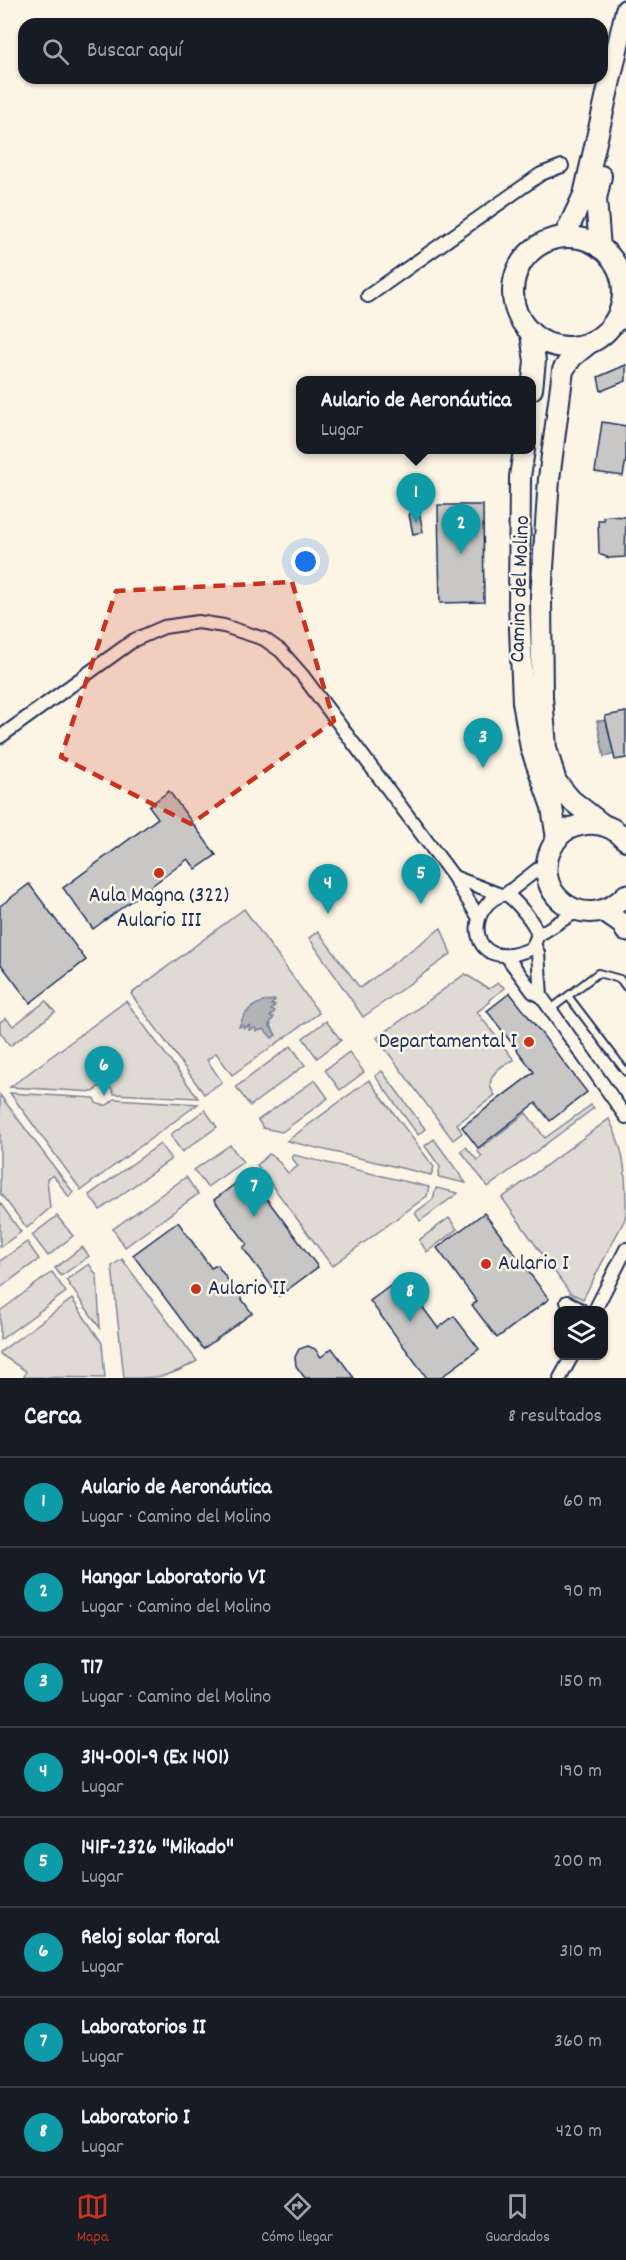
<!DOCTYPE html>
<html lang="es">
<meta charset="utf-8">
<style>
body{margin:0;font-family:Dekko,sans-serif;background:#20242c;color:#f1f3f6}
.controls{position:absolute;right:18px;bottom:18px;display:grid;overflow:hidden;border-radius:12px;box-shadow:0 2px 4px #0004}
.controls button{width:54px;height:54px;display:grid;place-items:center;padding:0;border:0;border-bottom:2px solid #363941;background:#171b24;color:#f1f3f6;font:30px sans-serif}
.you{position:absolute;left:306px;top:562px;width:21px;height:21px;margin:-15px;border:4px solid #fff;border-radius:50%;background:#1a73e8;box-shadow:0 0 0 9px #1a73e833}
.badge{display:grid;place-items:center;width:39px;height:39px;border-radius:50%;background:#c8321e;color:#fff;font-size:20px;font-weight:700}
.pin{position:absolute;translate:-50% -50px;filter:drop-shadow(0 2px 3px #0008)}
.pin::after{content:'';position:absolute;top:32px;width:21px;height:18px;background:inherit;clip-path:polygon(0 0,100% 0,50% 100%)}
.popup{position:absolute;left:296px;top:376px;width:240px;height:78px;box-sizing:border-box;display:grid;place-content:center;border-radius:12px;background:#171b24;filter:drop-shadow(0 2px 4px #0005);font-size:20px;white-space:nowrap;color:#9ea1a6}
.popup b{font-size:22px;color:#f1f3f6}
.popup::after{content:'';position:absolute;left:50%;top:100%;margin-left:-12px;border:12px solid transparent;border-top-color:#171b24}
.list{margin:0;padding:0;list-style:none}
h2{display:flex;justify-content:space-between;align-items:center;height:78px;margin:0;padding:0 24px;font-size:26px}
h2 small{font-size:20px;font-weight:400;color:#9ea1a6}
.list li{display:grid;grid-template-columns:39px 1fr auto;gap:18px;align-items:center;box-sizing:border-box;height:90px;padding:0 24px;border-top:2px solid #363941}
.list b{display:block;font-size:22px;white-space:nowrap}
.list p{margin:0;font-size:20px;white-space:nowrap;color:#9ea1a6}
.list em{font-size:20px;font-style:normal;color:#9ea1a6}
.icon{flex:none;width:33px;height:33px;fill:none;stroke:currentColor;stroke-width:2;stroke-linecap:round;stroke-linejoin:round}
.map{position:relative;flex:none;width:626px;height:1378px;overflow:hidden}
.search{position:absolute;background:#171b24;box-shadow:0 2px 4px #0004;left:18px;right:18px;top:18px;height:66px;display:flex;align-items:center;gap:15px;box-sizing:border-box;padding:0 21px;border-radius:18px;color:#9ea1a6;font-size:22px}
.sheet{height:798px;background:#171b24}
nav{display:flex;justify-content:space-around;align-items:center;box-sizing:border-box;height:84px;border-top:2px solid #363941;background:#171b24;font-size:16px;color:#9ea1a6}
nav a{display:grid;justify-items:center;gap:3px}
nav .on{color:#c8321e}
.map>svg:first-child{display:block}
.green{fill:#dfdbd4;stroke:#7d8599;stroke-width:1.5;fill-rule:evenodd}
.water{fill:#b2b4b8;stroke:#767f94;stroke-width:1.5}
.building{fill:#c8c7c6;stroke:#1b2f5e;stroke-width:1.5}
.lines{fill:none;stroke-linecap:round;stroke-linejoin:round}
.lane-casing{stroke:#1b2f5e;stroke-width:10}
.street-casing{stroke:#1b2f5e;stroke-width:16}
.secondary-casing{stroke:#1b2f5e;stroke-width:22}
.primary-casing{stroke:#1b2f5e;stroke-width:24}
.lane{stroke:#fcf5e5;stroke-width:6}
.street{stroke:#fcf5e5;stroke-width:12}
.secondary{stroke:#fcf5e5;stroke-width:18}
.primary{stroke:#fcf5e5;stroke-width:20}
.marked{fill:#c8321e;fill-opacity:0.2;stroke:#c8321e;stroke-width:4.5;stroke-dasharray:12 8;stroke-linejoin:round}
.poi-dot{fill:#c8321e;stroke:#fcf5e5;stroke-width:2}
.labels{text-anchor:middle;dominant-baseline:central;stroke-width:5;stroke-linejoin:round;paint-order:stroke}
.street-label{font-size:22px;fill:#1b2f5e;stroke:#fcf5e5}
.poi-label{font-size:22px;fill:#1b2f5e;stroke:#fcf5e5;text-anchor:start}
</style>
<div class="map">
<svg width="626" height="1378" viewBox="0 0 626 1378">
<rect width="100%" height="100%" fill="#fcf5e5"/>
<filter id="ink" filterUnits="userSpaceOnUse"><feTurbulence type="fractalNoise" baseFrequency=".0167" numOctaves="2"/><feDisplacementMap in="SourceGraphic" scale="12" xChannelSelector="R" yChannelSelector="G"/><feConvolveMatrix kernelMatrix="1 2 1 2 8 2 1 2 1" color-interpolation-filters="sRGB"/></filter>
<g filter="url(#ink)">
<g class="green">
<path d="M 244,909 L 319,1013 L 232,1075 L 216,1053 L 207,1060 L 222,1082 L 204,1094 L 131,994 ZM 274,1000 C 266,1011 269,1025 276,1035 L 264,1029 L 257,1031 L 257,1028 L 251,1025 L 244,1028 L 245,1024 Z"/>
<path d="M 441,928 L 451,954 L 363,1017 L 309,938 L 318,931 L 360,988 Z"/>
<path d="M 465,974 L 489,989 L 498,983 L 505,988 L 489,1000 L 490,1002 L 477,1012 L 514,1060 C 499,1066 482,1079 495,1095 L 457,1124 L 462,1133 L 453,1140 L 377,1038 Z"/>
<path d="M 46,1001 L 55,1012 L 10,1046 L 0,1032 L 0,1022 L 6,1018 L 13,1026 Z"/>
<path d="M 126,1001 L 198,1098 L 114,1094 L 112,1089 L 105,1086 L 98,1087 L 94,1092 L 10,1087 Z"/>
<path d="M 326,1021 L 341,1040 L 317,1058 L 303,1038 Z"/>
<path d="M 291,1046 L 305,1065 L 250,1106 L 236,1087 Z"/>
<path d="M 349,1052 L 364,1072 L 340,1090 L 325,1070 Z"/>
<path d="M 382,1071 L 425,1129 L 418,1135 L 375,1076 Z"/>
<path d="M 315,1080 L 328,1098 L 282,1132 L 263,1128 L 258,1120 Z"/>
<path d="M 369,1080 L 434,1167 L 431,1175 L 287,1141 Z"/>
<path d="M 10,1093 L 94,1098 L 96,1103 C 105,1107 108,1106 114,1099 L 198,1104 L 81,1190 Z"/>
<path d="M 0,1095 L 73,1192 L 69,1197 L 53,1175 L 47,1179 L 50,1208 L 27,1228 L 0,1193 Z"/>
<path d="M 591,1105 L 594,1108 L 488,1187 L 461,1151 L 466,1147 L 477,1160 L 482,1156 L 477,1151 L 526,1113 L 545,1138 Z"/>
<path d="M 205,1110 L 217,1127 L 182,1152 L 170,1135 Z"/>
<path d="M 609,1119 C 626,1153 626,1175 626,1214 L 624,1221 L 583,1299 L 570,1293 L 502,1198 Z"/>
<path d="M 434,1139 L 466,1183 L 438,1177 L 440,1167 L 425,1146 Z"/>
<path d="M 160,1144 L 171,1159 L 100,1210 L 89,1195 Z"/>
<path d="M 230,1145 L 243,1162 L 207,1187 L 194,1170 Z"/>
<path d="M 269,1154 L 275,1157 L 288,1173 L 298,1166 L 292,1158 L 294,1155 L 429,1187 L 427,1196 L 332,1266 L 257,1165 Z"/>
<path d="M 186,1177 L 198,1194 L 125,1247 L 113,1229 Z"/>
<path d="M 436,1188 L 458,1193 L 420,1221 L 415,1213 L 433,1199 Z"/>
<path d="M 0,1203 L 21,1232 L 0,1247 Z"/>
<path d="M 57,1216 L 73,1236 L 48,1256 L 32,1235 Z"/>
<path d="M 449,1218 L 457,1229 L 427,1252 L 419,1240 Z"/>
<path d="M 27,1242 L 39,1259 L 0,1288 L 0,1261 Z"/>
<path d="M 82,1247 L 89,1256 L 61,1276 L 55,1268 Z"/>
<path d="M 122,1259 L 197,1361 C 168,1378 158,1378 124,1378 L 112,1266 Z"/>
<path d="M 89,1264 L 97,1276 L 100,1328 L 66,1280 Z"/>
<path d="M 52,1272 L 66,1292 L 0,1340 L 0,1311 Z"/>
<path d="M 72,1299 L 102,1343 L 105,1378 L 24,1377 L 26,1371 L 0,1354 L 0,1352 Z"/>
</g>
<g class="water">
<path d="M 612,720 L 619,753 L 604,757 L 597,721 Z"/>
<path d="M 275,1000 L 271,1005 L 275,1005 L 271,1010 L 275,1011 L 270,1017 L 274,1017 L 269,1025 L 276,1035 L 272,1038 L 264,1029 L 256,1031 L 256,1028 L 249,1030 L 250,1025 L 244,1028 L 244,1025 L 239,1027 C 245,1009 256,1001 275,1000 Z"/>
</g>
<g class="building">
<path d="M 626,365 L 626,381 L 601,391 L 598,377 Z"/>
<path d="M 602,422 L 626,426 L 626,459 L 623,476 L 595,472 Z"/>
<path d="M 438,505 L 483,505 L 484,602 L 440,603 Z"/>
<path d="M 419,512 L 423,532 L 413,534 L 409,514 Z"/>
<path d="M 609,516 L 626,517 L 625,557 L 609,558 L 599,554 L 598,520 L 604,520 L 603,517 Z"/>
<path d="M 626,712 L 626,758 L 615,760 L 605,716 Z"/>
<path d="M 169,791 L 216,855 L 196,869 L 188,859 L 93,929 L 63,888 L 158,818 L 149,806 Z"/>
<path d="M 29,884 L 86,960 L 30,1003 L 0,963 L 0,906 Z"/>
<path d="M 510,993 L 587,1092 L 550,1121 L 536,1103 L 478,1148 L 462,1127 L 534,1072 L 487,1011 Z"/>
<path d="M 248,1174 L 318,1267 L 279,1296 L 243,1248 L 247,1244 L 214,1200 Z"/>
<path d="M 484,1213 L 549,1299 L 497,1338 L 472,1305 L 477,1302 L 437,1248 Z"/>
<path d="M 178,1222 L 211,1268 L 217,1265 L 252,1313 L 203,1349 L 133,1255 Z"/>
<path d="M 401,1278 L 438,1328 L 454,1316 L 479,1349 L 440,1378 L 427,1378 L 370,1301 Z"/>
<path d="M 308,1346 L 315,1349 L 321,1357 L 332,1348 L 354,1378 L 305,1378 L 296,1366 L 295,1357 L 299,1349 Z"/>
</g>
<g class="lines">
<g class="lane-casing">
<g id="lane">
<path d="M 568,996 L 626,1072"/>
<path d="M 551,1009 L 598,973 L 620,979 L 626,987"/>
</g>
</g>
<g class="street-casing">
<g id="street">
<path d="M 368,296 L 541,174 L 562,166"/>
<path d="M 0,737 L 134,640 L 164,627 L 198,622 L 224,626 L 264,639 L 281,651 L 303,676 L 453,876 L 479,918"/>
<path d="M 454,877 L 501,895"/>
<path d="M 506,894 C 515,900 538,925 537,936 C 536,941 533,946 530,949 C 466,977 464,902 506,894 Z"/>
<path d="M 506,894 L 547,862"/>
<path d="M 537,936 L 577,911"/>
<path d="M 534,944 L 538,953 L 541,996"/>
<path d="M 507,957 L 533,992 L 541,996 L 626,1117"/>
<path d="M 567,1302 L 581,1310"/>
<path d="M 595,1310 L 626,1249"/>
<path d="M 560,1378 L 572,1356"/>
</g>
</g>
<g class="secondary-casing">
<g id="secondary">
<path d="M 623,290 L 626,292"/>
<path d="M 616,321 L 626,319"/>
</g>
</g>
<g class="primary-casing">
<g id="primary">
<path d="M 564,237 L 584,195 L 626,10"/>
<circle cx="568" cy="292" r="55"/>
<path d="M 600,248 L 596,199 L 601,176"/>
<path d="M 531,334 L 535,361 L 532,389"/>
<path d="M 589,343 L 572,357 L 563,370 L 549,479 L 541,598 L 542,697 L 546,748 L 556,782 L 571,800 L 603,825"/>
<path d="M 524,450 L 520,477 L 519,604 L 523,702 L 531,748 L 552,807 L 557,839"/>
<path d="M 626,840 C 614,827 599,821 581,825 C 570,827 560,833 555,842 C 524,889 584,939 626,895"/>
<path d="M 603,911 L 622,924 L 626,931"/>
</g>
</g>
<use href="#lane" class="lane"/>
<use href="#street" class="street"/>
<use href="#secondary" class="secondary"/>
<use href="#primary" class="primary"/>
</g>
</g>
<path class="marked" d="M 292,582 L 334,721 L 191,824 L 61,757 L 116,591 Z"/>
<g class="poi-dot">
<circle cx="159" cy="873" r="6"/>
<circle cx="529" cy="1042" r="6"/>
<circle cx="486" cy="1264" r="6"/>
<circle cx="196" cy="1289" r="6"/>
</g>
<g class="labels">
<g class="street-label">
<text transform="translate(521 589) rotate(-88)">Camino del Molino</text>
</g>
<g class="poi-label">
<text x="159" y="896" text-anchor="middle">Aula Magna (322)<tspan x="159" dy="25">Aulario III</tspan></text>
<text x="517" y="1042" text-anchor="end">Departamental I</text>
<text x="498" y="1264">Aulario I</text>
<text x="208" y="1289">Aulario II</text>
</g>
</g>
</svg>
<div class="controls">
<button><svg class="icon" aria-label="layers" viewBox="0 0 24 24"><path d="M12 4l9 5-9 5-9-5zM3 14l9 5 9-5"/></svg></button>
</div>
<div class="you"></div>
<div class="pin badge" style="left:416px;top:523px;background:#0f9aa8">1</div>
<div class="popup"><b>Aulario de Aeronáutica</b>Lugar</div>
<div class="pin badge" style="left:461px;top:554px;background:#0f9aa8">2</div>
<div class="pin badge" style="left:483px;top:768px;background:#0f9aa8">3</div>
<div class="pin badge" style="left:328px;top:914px;background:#0f9aa8">4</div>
<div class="pin badge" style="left:421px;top:904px;background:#0f9aa8">5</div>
<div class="pin badge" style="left:104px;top:1096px;background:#0f9aa8">6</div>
<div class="pin badge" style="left:254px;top:1217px;background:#0f9aa8">7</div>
<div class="pin badge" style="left:410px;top:1322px;background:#0f9aa8">8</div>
<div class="search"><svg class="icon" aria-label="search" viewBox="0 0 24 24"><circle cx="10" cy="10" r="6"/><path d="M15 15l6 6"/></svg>Buscar aquí</div>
</div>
<section class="sheet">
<h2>Cerca<small>8 resultados</small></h2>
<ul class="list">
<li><span class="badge" style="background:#0f9aa8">1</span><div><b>Aulario de Aeronáutica</b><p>Lugar · Camino del Molino</p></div><em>60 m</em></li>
<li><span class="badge" style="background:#0f9aa8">2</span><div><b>Hangar Laboratorio VI</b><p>Lugar · Camino del Molino</p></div><em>90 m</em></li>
<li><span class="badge" style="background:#0f9aa8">3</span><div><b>T17</b><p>Lugar · Camino del Molino</p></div><em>150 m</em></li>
<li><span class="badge" style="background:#0f9aa8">4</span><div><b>314-001-9 (Ex 1401)</b><p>Lugar</p></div><em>190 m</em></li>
<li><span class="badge" style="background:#0f9aa8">5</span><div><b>141F-2326 &quot;Mikado&quot;</b><p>Lugar</p></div><em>200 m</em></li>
<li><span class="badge" style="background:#0f9aa8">6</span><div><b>Reloj solar floral</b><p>Lugar</p></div><em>310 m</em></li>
<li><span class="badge" style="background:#0f9aa8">7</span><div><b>Laboratorios II</b><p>Lugar</p></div><em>360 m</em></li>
<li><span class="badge" style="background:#0f9aa8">8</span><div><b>Laboratorio I</b><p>Lugar</p></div><em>420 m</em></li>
</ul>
</section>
<nav>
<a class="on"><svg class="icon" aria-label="map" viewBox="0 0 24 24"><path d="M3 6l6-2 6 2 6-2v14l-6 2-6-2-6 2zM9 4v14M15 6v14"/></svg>Mapa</a>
<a><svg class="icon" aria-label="directions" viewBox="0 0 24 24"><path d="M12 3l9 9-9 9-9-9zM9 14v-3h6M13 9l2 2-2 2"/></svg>Cómo llegar</a>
<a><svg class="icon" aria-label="saved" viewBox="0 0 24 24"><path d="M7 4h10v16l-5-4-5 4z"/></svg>Guardados</a>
</nav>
